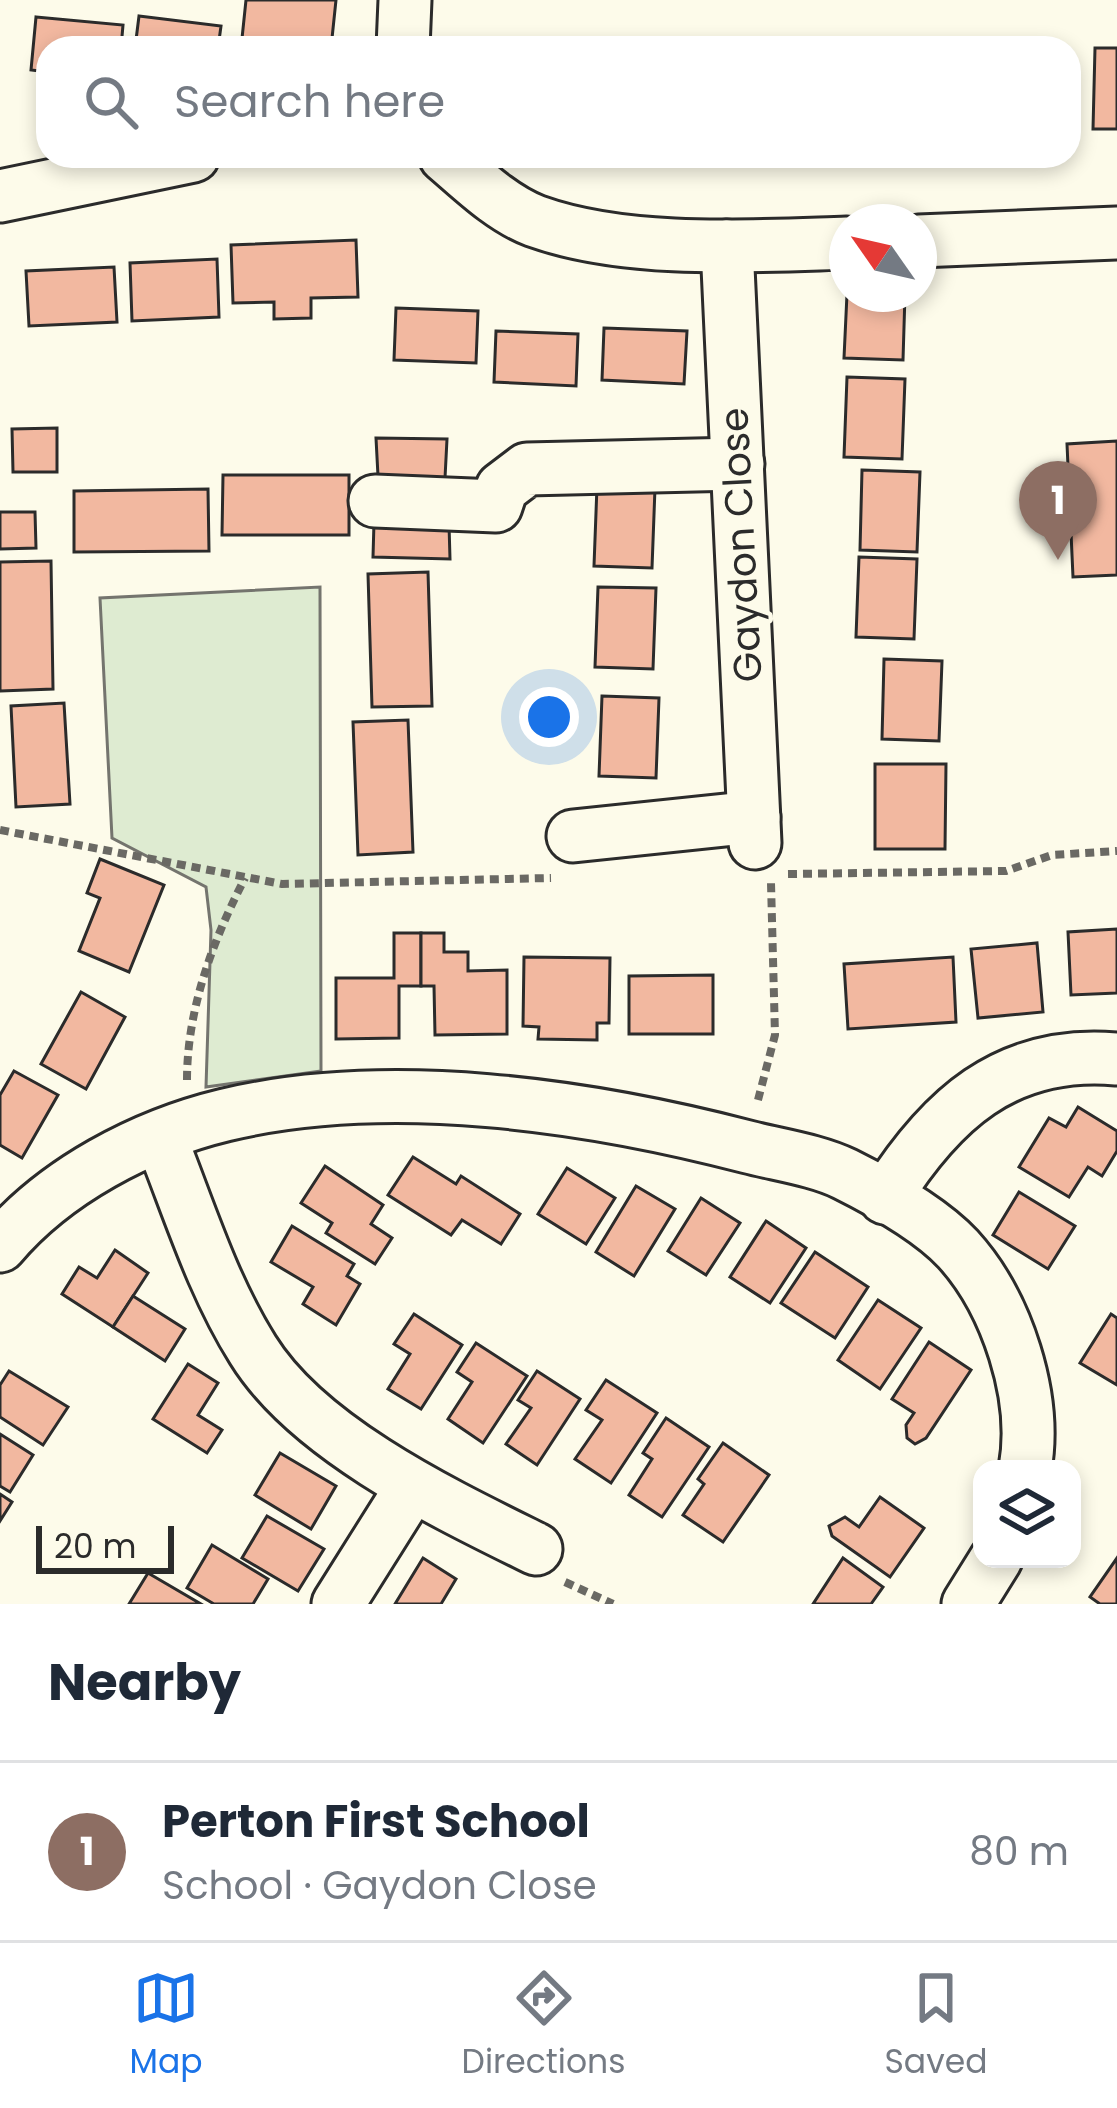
<!DOCTYPE html>
<meta charset="utf-8">
<style>
body{margin:0;font-family:Poppins,sans-serif;background:#f6f6f7;color:#1f2937}
.controls{position:absolute;right:36px;bottom:36px;display:grid;overflow:hidden;border-radius:24px;box-shadow:0 6px 18px #0003}
.controls button{width:108px;height:108px;display:grid;place-items:center;padding:0;border:0;border-bottom:3px solid #e0e1e3;background:#fff;color:#1f2937;font:60px sans-serif}
.compass{position:absolute;left:829px;top:204px;width:108px;height:108px;border-radius:50%;background:#fff;box-shadow:0 6px 18px #0003;rotate:304deg}
.scale{position:absolute;left:36px;bottom:30px;width:138px;box-sizing:border-box;padding-left:12px;border:6px solid #2b2b2b;border-top:0;font-size:33px;line-height:42px;white-space:nowrap;color:#2b2b2b;-webkit-text-stroke:9px #fdfbea;paint-order:stroke}
.you{position:absolute;left:549px;top:717px;width:42px;height:42px;margin:-30px;border:9px solid #fff;border-radius:50%;background:#1a73e8;box-shadow:0 0 0 18px #1a73e833}
.badge{display:grid;place-items:center;width:78px;height:78px;border-radius:50%;background:#1a73e8;color:#fff;font-size:39px;font-weight:700}
.pin{position:absolute;translate:-50% -99px;filter:drop-shadow(0 3px 6px #0008)}
.pin::after{content:'';position:absolute;top:63px;width:42px;height:36px;background:inherit;clip-path:polygon(0 0,100% 0,50% 100%)}
.list{margin:0;padding:0;list-style:none}
h2{display:flex;justify-content:space-between;align-items:center;height:156px;margin:0;padding:0 48px;font-size:51px}
h2 small{font-size:39px;font-weight:400;color:#747a83}
.list li{display:grid;grid-template-columns:78px 1fr auto;gap:36px;align-items:center;box-sizing:border-box;height:180px;padding:0 48px;border-top:3px solid #e0e1e3}
.list b{display:block;font-size:45px;white-space:nowrap}
.list p{margin:0;font-size:39px;white-space:nowrap;color:#747a83}
.list em{font-size:39px;font-style:normal;color:#747a83}
.icon{flex:none;width:66px;height:66px;fill:none;stroke:currentColor;stroke-width:2;stroke-linecap:round;stroke-linejoin:round}
.map{position:relative;flex:none;width:1117px;height:1604px;overflow:hidden}
.search{position:absolute;background:#fff;box-shadow:0 6px 18px #0003;left:36px;right:36px;top:36px;height:132px;display:flex;align-items:center;gap:30px;box-sizing:border-box;padding:0 42px;border-radius:36px;color:#747a83;font-size:45px}
.sheet{height:336px;background:#fff}
nav{display:flex;justify-content:space-around;align-items:center;box-sizing:border-box;height:168px;border-top:3px solid #e0e1e3;background:#fff;font-size:33px;color:#747a83}
nav a{display:grid;justify-items:center;gap:6px}
nav .on{color:#1a73e8}
.map>svg:first-child{display:block}
.green{fill:#deebd1;stroke:#74746e;stroke-width:3}
.building{fill:#f2b8a0;stroke:#2b2b2b;stroke-width:3}
.lines{fill:none;stroke-linecap:round;stroke-linejoin:round}
.minor-casing{stroke:#2b2b2b;stroke-width:57}
.path{stroke:#6a6964;stroke-width:8;stroke-dasharray:9 6;stroke-linecap:butt}
.minor{stroke:#fdfbea;stroke-width:51}
.labels{text-anchor:middle;dominant-baseline:central;stroke-width:9;stroke-linejoin:round;paint-order:stroke}
.street-label{font-size:39px;fill:#2b2b2b;stroke:#fdfbea}
</style>
<div class="map">
<svg width="1117" height="1604" viewBox="0 0 1117 1604">
<rect width="100%" height="100%" fill="#fdfbea"/>
<path class="green" d="M 320,587 L 321,1071 L 206,1087 L 211,930 L 206,887 L 112,838 L 100,598 Z"/>
<g class="building">
<path d="M 246,0 L 336,0 L 331,48 L 241,48 Z"/>
<path d="M 139,16 L 221,26 L 218,48 L 135,48 Z"/>
<path d="M 36,17 L 123,25 L 121,48 L 48,48 L 48,72 L 31,70 Z"/>
<path d="M 1095,48 L 1117,48 L 1117,129 L 1093,129 Z"/>
<path d="M 356,240 L 358,297 L 311,298 L 311,318 L 274,319 L 274,302 L 233,303 L 231,245 Z"/>
<path d="M 217,259 L 219,317 L 132,321 L 130,263 Z"/>
<path d="M 114,267 L 117,322 L 29,326 L 26,271 Z"/>
<path d="M 847,294 L 905,294 L 903,360 L 844,358 Z"/>
<path d="M 396,308 L 478,311 L 476,363 L 394,360 Z"/>
<path d="M 604,328 L 687,331 L 684,384 L 602,380 Z"/>
<path d="M 496,331 L 578,334 L 576,386 L 494,382 Z"/>
<path d="M 847,377 L 905,379 L 902,459 L 844,457 Z"/>
<path d="M 57,428 L 57,472 L 13,472 L 12,429 Z"/>
<path d="M 376,438 L 447,439 L 445,478 L 378,476 Z"/>
<path d="M 1117,441 L 1117,575 L 1073,577 L 1067,444 Z"/>
<path d="M 862,470 L 920,472 L 917,552 L 860,550 Z"/>
<path d="M 223,475 L 349,475 L 349,535 L 222,535 Z"/>
<path d="M 597,486 L 655,488 L 652,568 L 594,566 Z"/>
<path d="M 208,489 L 209,551 L 74,552 L 74,491 Z"/>
<path d="M 0,512 L 35,512 L 36,548 L 0,549 Z"/>
<path d="M 374,522 L 449,524 L 450,559 L 373,557 Z"/>
<path d="M 859,557 L 917,559 L 914,639 L 856,637 Z"/>
<path d="M 51,561 L 53,689 L 0,691 L 0,562 Z"/>
<path d="M 428,572 L 432,706 L 372,707 L 368,574 Z"/>
<path d="M 598,587 L 656,588 L 653,669 L 595,667 Z"/>
<path d="M 884,659 L 942,661 L 939,741 L 882,739 Z"/>
<path d="M 602,696 L 659,698 L 656,778 L 599,776 Z"/>
<path d="M 64,703 L 70,804 L 16,807 L 11,706 Z"/>
<path d="M 408,720 L 413,852 L 358,855 L 353,722 Z"/>
<path d="M 875,764 L 946,764 L 945,849 L 875,849 Z"/>
<path d="M 100,859 L 164,885 L 129,972 L 79,951 L 100,898 L 87,893 Z"/>
<path d="M 1117,929 L 1117,993 L 1071,995 L 1068,932 Z"/>
<path d="M 394,933 L 421,933 L 421,986 L 399,986 L 399,1038 L 336,1039 L 336,978 L 394,978 Z"/>
<path d="M 421,933 L 444,933 L 444,952 L 468,952 L 468,971 L 507,970 L 507,1034 L 435,1035 L 434,986 L 421,986 Z"/>
<path d="M 1037,943 L 1043,1012 L 978,1018 L 971,949 Z"/>
<path d="M 524,957 L 610,958 L 609,1023 L 597,1023 L 597,1040 L 538,1039 L 539,1027 L 523,1026 Z"/>
<path d="M 953,957 L 956,1022 L 848,1029 L 844,964 Z"/>
<path d="M 713,975 L 713,1034 L 629,1034 L 629,976 Z"/>
<path d="M 81,992 L 125,1017 L 86,1089 L 41,1064 Z"/>
<path d="M 14,1071 L 58,1095 L 22,1158 L 0,1145 L 0,1095 Z"/>
<path d="M 1078,1107 L 1117,1131 L 1117,1151 L 1102,1176 L 1088,1167 L 1069,1197 L 1019,1167 L 1049,1118 L 1066,1127 Z"/>
<path d="M 413,1157 L 456,1184 L 461,1176 L 520,1214 L 501,1244 L 462,1220 L 451,1235 L 388,1195 Z"/>
<path d="M 325,1166 L 383,1205 L 371,1224 L 392,1238 L 375,1264 L 326,1233 L 332,1223 L 301,1203 Z"/>
<path d="M 567,1168 L 615,1198 L 586,1244 L 538,1214 Z"/>
<path d="M 636,1186 L 675,1209 L 634,1276 L 596,1252 Z"/>
<path d="M 1019,1192 L 1075,1226 L 1048,1269 L 993,1235 Z"/>
<path d="M 701,1198 L 740,1223 L 706,1275 L 668,1251 Z"/>
<path d="M 766,1221 L 806,1248 L 770,1303 L 730,1277 Z"/>
<path d="M 292,1226 L 354,1264 L 347,1276 L 360,1284 L 336,1325 L 303,1304 L 313,1287 L 271,1262 Z"/>
<path d="M 115,1250 L 148,1273 L 113,1327 L 62,1294 L 79,1267 L 97,1278 Z"/>
<path d="M 815,1252 L 868,1287 L 835,1338 L 781,1303 Z"/>
<path d="M 133,1296 L 185,1329 L 165,1361 L 113,1327 Z"/>
<path d="M 878,1300 L 921,1328 L 880,1389 L 838,1360 Z"/>
<path d="M 414,1314 L 462,1345 L 421,1409 L 388,1389 L 410,1354 L 394,1344 Z"/>
<path d="M 1111,1314 L 1117,1318 L 1117,1385 L 1080,1363 Z"/>
<path d="M 929,1342 L 971,1370 L 926,1438 L 915,1444 L 907,1438 L 906,1425 L 914,1413 L 892,1399 Z"/>
<path d="M 476,1343 L 527,1376 L 483,1443 L 448,1419 L 472,1382 L 457,1372 Z"/>
<path d="M 188,1364 L 218,1383 L 198,1415 L 222,1430 L 207,1453 L 153,1419 Z"/>
<path d="M 9,1371 L 68,1407 L 43,1445 L 0,1417 L 0,1385 Z"/>
<path d="M 537,1371 L 580,1399 L 537,1465 L 506,1444 L 531,1408 L 518,1400 Z"/>
<path d="M 606,1380 L 657,1413 L 611,1483 L 575,1459 L 602,1420 L 586,1410 Z"/>
<path d="M 666,1418 L 709,1447 L 662,1517 L 629,1495 L 652,1459 L 643,1453 Z"/>
<path d="M 0,1434 L 33,1455 L 10,1492 L 0,1486 Z"/>
<path d="M 723,1443 L 769,1475 L 723,1542 L 683,1515 L 704,1484 L 698,1479 Z"/>
<path d="M 280,1453 L 336,1486 L 311,1529 L 255,1495 Z"/>
<path d="M 0,1494 L 12,1502 L 0,1521 Z"/>
<path d="M 880,1497 L 924,1528 L 890,1577 L 832,1536 L 829,1526 L 845,1517 L 859,1527 Z"/>
<path d="M 267,1516 L 324,1549 L 298,1591 L 242,1558 Z"/>
<path d="M 212,1545 L 268,1579 L 253,1604 L 214,1604 L 187,1588 Z"/>
<path d="M 423,1558 L 456,1579 L 441,1604 L 395,1604 Z"/>
<path d="M 843,1558 L 883,1587 L 871,1604 L 813,1604 Z"/>
<path d="M 1117,1558 L 1117,1604 L 1100,1604 L 1090,1597 Z"/>
<path d="M 148,1573 L 201,1604 L 129,1604 Z"/>
</g>
<g class="lines">
<g class="minor-casing">
<g id="minor">
<path d="M 403,48 L 405,0"/>
<path d="M 445,156 C 472,179 501,208 535,221 C 627,254 750,246 847,243"/>
<path d="M 0,196 L 193,156"/>
<path d="M 919,241 L 1117,233"/>
<path d="M 727,246 L 755,843"/>
<path d="M 375,501 L 496,506 L 502,488 L 527,469 L 738,464"/>
<path d="M 573,836 L 754,817"/>
<path d="M 161,1139 C 189,1209 212,1285 253,1350 C 308,1439 445,1504 536,1549"/>
<path d="M 885,1198 C 940,1111 1005,1049 1117,1059"/>
<path d="M 0,1246 C 55,1181 142,1135 225,1115 C 389,1076 587,1105 748,1147 C 779,1155 816,1160 845,1174 C 881,1192 930,1219 958,1249 C 1007,1303 1038,1397 1025,1469"/>
<path d="M 338,1604 L 411,1488"/>
<path d="M 968,1604 L 996,1559"/>
</g>
</g>
<g class="path">
<path d="M 0,830 L 282,884 L 551,878"/>
<path d="M 788,874 L 1006,871 L 1052,855 L 1117,851"/>
<path d="M 187,1080 C 187,1009 213,940 245,878"/>
<path d="M 758,1100 L 775,1035 L 771,883"/>
<path d="M 565,1582 L 613,1604"/>
</g>
<use href="#minor" class="minor"/>
</g>
<g class="labels">
<g class="street-label">
<text transform="translate(741 545) rotate(-93)">Gaydon Close</text>
</g>
</g>
</svg>
<div class="controls">
<button><svg class="icon" aria-label="layers" viewBox="0 0 24 24"><path d="M12 4l9 5-9 5-9-5zM3 14l9 5 9-5"/></svg></button>
</div>
<svg class="compass" viewBox="-18 -18 36 36"><path d="M0-13l5 13h-10z" fill="#e53935"/><path d="M0 13l5-13h-10z" fill="#747a83"/></svg>
<div class="scale">20 m</div>
<div class="you"></div>
<div class="pin badge" style="left:1058px;top:560px;background:#8d6e63">1</div>
<div class="search"><svg class="icon" aria-label="search" viewBox="0 0 24 24"><circle cx="10" cy="10" r="6"/><path d="M15 15l6 6"/></svg>Search here</div>
</div>
<section class="sheet">
<h2>Nearby<small></small></h2>
<ul class="list">
<li><span class="badge" style="background:#8d6e63">1</span><div><b>Perton First School</b><p>School · Gaydon Close</p></div><em>80 m</em></li>
</ul>
</section>
<nav>
<a class="on"><svg class="icon" aria-label="map" viewBox="0 0 24 24"><path d="M3 6l6-2 6 2 6-2v14l-6 2-6-2-6 2zM9 4v14M15 6v14"/></svg>Map</a>
<a><svg class="icon" aria-label="directions" viewBox="0 0 24 24"><path d="M12 3l9 9-9 9-9-9zM9 14v-3h6M13 9l2 2-2 2"/></svg>Directions</a>
<a><svg class="icon" aria-label="saved" viewBox="0 0 24 24"><path d="M7 4h10v16l-5-4-5 4z"/></svg>Saved</a>
</nav>
